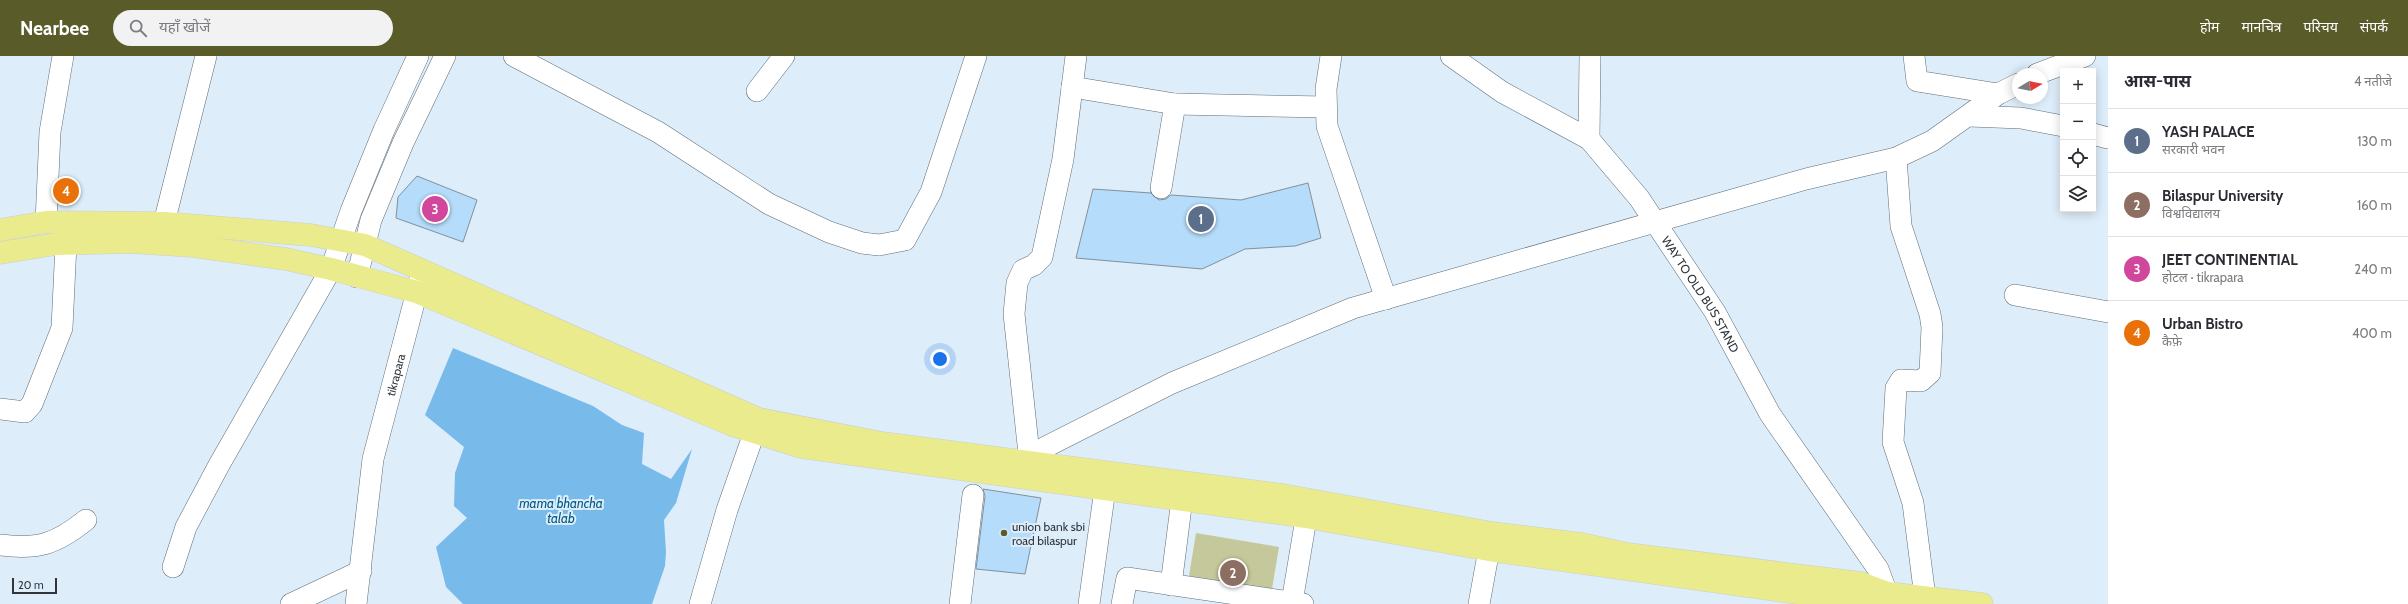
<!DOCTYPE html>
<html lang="hi">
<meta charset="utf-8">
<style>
body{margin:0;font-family:Cabin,"Noto Sans Devanagari",sans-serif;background:#f2f2f3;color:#2b2b33}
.controls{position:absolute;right:12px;top:12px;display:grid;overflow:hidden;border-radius:0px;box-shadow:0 2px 10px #0003}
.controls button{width:36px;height:36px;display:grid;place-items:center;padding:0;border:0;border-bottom:1px solid #e1e1e2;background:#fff;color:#2b2b33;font:20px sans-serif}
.compass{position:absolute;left:2012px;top:12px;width:36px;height:36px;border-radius:50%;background:#fff;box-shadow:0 2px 10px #0003;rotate:80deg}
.scale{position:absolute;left:12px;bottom:10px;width:45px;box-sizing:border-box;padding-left:4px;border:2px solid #2f353a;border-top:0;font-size:11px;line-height:14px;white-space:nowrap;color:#2f353a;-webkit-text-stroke:3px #ddedf9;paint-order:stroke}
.you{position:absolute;left:940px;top:303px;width:14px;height:14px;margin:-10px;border:3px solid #fff;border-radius:50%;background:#1a73e8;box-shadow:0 0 0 6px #1a73e833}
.badge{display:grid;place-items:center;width:26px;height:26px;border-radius:50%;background:#595c29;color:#fff;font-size:13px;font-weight:700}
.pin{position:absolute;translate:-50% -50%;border:2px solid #fff;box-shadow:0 1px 4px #0006}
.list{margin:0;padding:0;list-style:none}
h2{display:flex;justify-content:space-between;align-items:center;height:52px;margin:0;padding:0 16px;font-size:17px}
h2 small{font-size:13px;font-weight:400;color:#7c7c81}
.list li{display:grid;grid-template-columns:26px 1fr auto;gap:12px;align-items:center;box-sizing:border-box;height:64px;padding:0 16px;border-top:1px solid #e1e1e2}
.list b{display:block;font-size:15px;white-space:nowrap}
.list p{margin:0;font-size:13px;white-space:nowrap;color:#7c7c81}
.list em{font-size:13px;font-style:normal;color:#7c7c81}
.icon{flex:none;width:22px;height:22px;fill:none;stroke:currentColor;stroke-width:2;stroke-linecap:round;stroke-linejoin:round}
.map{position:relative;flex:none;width:2108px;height:548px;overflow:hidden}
header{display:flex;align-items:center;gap:24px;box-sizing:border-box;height:56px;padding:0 20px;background:#595c29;color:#fff}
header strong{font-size:19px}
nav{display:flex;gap:22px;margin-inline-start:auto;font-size:14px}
.search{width:280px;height:36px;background:#f2f2f3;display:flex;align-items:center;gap:10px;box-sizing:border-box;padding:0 14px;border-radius:22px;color:#7c7c81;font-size:15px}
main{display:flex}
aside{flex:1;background:#fff}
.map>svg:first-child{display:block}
.green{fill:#c5c89a}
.water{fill:#78bbeb}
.building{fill:#b5dcfa;stroke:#82909b}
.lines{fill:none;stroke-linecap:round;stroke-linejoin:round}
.minor-casing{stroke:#5f6d77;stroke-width:22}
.major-casing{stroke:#cdcfd0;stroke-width:23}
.minor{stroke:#fff;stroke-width:21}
.major{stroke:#e9eb8c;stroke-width:22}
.poi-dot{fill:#595c29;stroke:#ddedf9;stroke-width:1.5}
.labels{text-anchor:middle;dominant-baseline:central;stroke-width:4;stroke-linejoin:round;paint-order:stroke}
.street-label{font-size:12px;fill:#2f353a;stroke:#ddedf9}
.poi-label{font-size:12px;fill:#2f353a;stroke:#ddedf9;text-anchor:start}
.water-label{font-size:13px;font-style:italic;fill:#015884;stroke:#ddedf9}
</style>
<header>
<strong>Nearbee</strong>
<div class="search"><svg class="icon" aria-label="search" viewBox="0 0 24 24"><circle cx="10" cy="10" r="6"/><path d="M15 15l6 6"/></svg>यहाँ खोजें</div>
<nav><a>होम</a><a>मानचित्र</a><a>परिचय</a><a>संपर्क</a></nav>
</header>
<main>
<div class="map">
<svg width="2108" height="548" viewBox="0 0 2108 548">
<rect width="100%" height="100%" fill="#ddedf9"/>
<path class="green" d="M 1196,477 L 1279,491 L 1272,533 L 1189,520 Z"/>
<path class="water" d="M 453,292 L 593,350 L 622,369 L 644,377 L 642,408 L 671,423 L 692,393 L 676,447 L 664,464 L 666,496 L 665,510 L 652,548 L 463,548 L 446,531 L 436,491 L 467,462 L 454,450 L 455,417 L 464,391 L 425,359 Z"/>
<g class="building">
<path d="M 417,120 L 477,144 L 463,186 L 396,162 L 398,141 Z"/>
<path d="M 1308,127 L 1321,182 L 1295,190 L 1245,193 L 1202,213 L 1076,202 L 1093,133 L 1151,137 L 1159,144 L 1166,143 L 1171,139 L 1241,144 Z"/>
<path d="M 983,433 L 1041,442 L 1025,518 L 976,513 L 985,440 Z"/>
</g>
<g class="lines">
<g class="minor-casing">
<g id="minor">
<path d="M 514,0 L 658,76 L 769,148 L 829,176 L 862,187 L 879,189 L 905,184 L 931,136 L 976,0"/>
<path d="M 1331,0 L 1326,33 L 1327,70 L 1386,243"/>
<path id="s1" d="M 1451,0 L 1502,36 L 1589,83 L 1639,142 L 1715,256 L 1770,358 L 1878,513 L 1887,537"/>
<path d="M 1914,0 L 1917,25 L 1998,38"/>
<path d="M 2037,18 L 2085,0"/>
<path d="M 1072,31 L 1175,48 L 1326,51"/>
<path d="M 757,35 L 784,0"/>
<path d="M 1969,60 L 2021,62 L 2063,70"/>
<path d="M 2093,78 L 2108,82"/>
<path d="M 1589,83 L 1590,0"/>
<path d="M 1896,102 L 1901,170 L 1930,258 L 1932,271 L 1930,317 L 1921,325 L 1901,324 L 1896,332 L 1893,386 L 1913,447 L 1925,541"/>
<path d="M 1161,132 L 1175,48"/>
<path d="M 46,166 L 50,76 L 63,0"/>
<path d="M 164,167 L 206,0"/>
<path d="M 357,221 L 371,164 L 403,87 L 445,0"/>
<path d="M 2015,239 L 2108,256"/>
<path d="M 0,353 L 25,356 L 32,348 L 62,272 L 66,188"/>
<path d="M 1029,398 L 1014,258 L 1017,227 L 1023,214 L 1034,209 L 1042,201 L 1063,103 L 1076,0"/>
<path d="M 1020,404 L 1172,327 L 1353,252 L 1806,123 L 1896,102 L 1932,85 L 1998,38 L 2018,28"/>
<path d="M 0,489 C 38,494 56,488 86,464"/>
<path d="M 173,511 L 186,471 L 219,409 L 331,213 L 351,155 L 384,74 L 418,0"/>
<path d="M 1171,529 L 1182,443"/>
<path d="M 1292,546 L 1309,445"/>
<path d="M 291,548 L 361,515"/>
<path id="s2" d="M 356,548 L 373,403 L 421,220"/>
<path d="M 700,548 L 727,454 L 759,363"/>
<path d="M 960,548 L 973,439"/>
<path d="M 1089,548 L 1105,433"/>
<path d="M 1122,548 L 1127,522 L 1303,548"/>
<path d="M 1479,548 L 1492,477"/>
</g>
</g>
<g class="major-casing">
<g id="major">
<path d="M 0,174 L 46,166 L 164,167 L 311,179 L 365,189 L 759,363 L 882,387 L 1283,439 L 1492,477 L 1582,488 L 1627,498 L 1861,527 L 1887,537 L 1982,548"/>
<path d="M 0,197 L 56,188 L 130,186 L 193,190 L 286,203 L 331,213 L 417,236 L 732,369 L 801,391 L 1306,461 L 1489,494 L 1826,541 L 1859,545 L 1887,537"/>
</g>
</g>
<use href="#minor" class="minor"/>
<use href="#major" class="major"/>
</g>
<circle class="poi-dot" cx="1004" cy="477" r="4"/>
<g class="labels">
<g class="street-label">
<text stroke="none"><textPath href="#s1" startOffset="353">WAY TO OLD BUS STAND</textPath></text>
<text stroke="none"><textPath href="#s2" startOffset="233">tikrapara</textPath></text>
</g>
<g class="poi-label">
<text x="1012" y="470">union bank sbi<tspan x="1012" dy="14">road bilaspur</tspan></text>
</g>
<g class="water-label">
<text x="561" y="447">mama bhancha<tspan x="561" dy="15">talab</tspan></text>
</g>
</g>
</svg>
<div class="controls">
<button>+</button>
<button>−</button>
<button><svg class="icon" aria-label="locate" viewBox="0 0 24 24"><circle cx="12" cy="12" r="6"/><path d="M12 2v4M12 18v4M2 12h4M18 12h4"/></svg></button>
<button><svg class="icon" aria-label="layers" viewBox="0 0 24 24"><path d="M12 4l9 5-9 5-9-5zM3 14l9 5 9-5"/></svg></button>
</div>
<svg class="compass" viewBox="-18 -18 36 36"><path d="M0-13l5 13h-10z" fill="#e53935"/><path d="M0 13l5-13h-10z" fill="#7c7c81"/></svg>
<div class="scale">20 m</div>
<div class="you"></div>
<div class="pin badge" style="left:1201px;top:163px;background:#5c6f8a">1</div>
<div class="pin badge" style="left:1233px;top:517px;background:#8d6e63">2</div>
<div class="pin badge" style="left:435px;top:153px;background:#d1479c">3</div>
<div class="pin badge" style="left:66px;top:135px;background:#e8710a">4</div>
</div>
<aside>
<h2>आस-पास<small>4 नतीजे</small></h2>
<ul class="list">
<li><span class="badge" style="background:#5c6f8a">1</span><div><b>YASH PALACE</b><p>सरकारी भवन</p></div><em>130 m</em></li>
<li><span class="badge" style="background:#8d6e63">2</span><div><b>Bilaspur University</b><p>विश्वविद्यालय</p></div><em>160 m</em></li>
<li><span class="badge" style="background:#d1479c">3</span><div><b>JEET CONTINENTIAL</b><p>होटल · tikrapara</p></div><em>240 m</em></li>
<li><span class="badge" style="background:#e8710a">4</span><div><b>Urban Bistro</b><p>कैफ़े</p></div><em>400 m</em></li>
</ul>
</aside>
</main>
